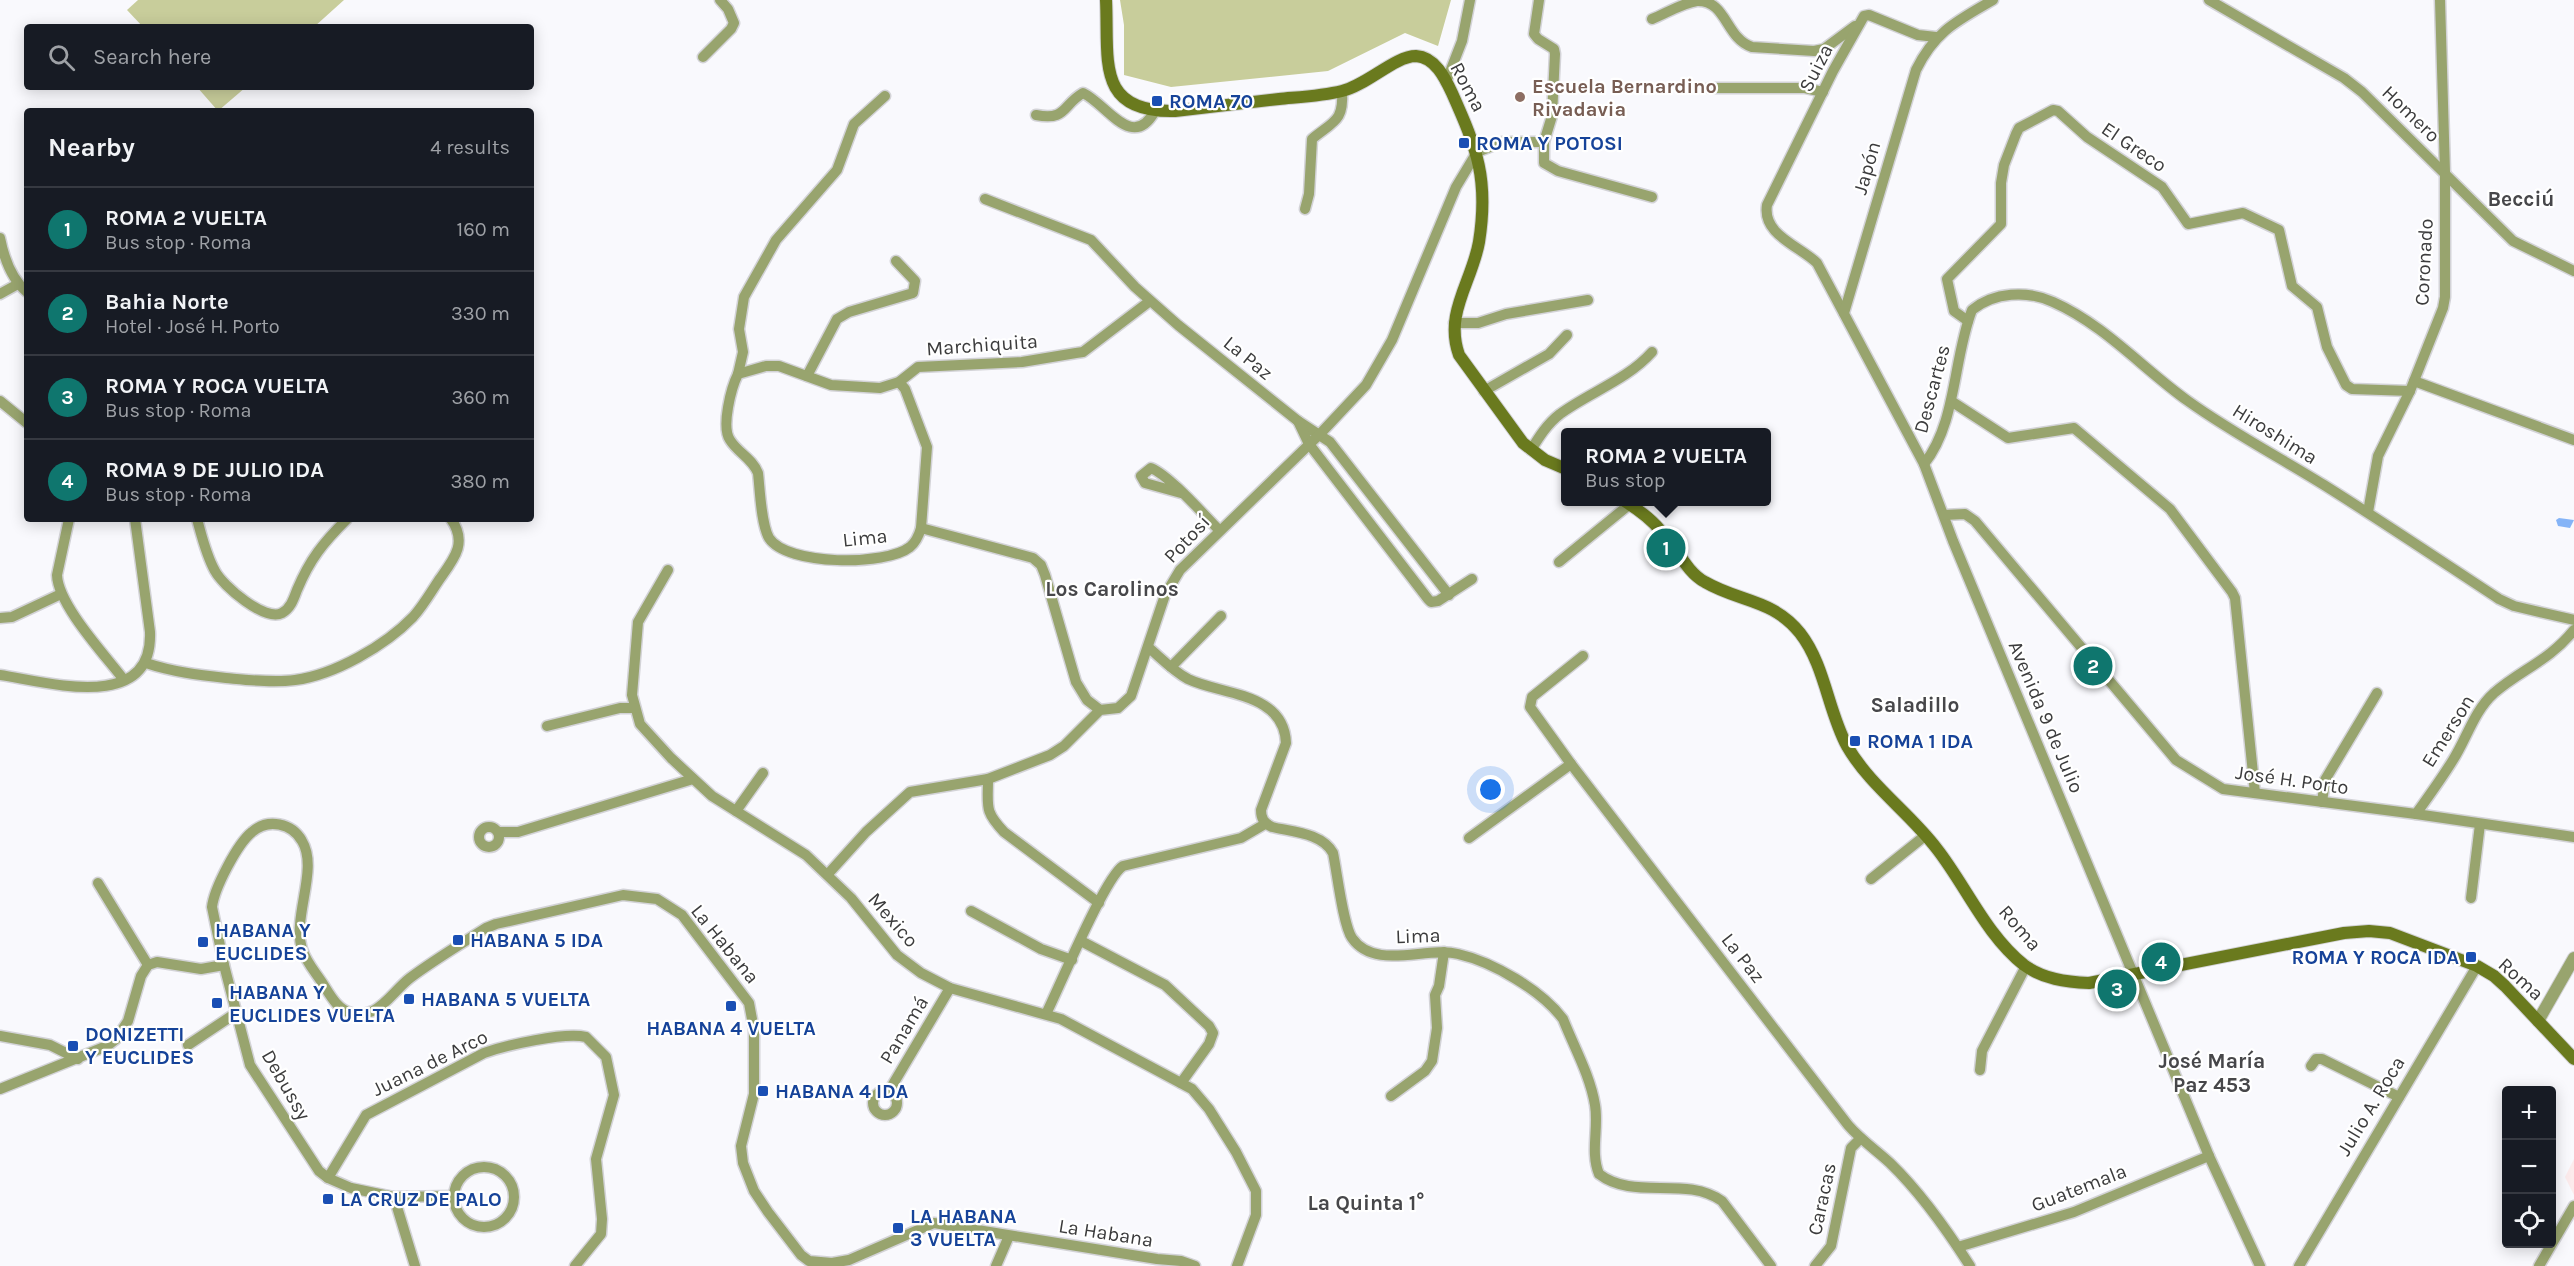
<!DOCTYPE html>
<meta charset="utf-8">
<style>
body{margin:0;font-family:Karla,sans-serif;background:#20242c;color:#f1f3f6}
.controls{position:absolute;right:18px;bottom:18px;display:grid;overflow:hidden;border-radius:6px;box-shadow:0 3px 15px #0003}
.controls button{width:54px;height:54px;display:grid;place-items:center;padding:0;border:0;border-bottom:2px solid #363941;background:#171b24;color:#f1f3f6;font:30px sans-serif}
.you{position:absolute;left:1491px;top:790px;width:21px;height:21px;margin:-15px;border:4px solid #fff;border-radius:50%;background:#1a73e8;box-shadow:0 0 0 9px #1a73e833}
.badge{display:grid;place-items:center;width:39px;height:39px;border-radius:50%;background:#0f766e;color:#fff;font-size:20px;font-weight:700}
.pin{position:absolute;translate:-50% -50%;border:3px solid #fff;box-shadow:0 2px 6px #0006}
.popup{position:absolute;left:1561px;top:428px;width:210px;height:78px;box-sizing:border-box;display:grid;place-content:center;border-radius:6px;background:#171b24;filter:drop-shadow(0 2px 4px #0005);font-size:20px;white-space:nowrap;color:#9ea1a6}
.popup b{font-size:22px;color:#f1f3f6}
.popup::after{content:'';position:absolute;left:50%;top:100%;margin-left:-12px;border:12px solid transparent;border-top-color:#171b24}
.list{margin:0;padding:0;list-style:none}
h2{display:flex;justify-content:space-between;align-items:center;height:78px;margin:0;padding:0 24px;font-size:26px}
h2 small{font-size:20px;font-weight:400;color:#9ea1a6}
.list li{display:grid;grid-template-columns:39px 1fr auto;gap:18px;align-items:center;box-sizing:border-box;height:84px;padding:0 24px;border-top:2px solid #363941}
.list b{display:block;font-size:22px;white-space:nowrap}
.list p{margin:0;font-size:20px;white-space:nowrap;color:#9ea1a6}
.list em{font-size:20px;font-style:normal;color:#9ea1a6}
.icon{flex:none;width:33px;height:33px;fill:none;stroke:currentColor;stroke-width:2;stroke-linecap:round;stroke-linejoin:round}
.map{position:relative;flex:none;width:2574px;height:1266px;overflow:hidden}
.search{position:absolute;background:#171b24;box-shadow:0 3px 15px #0003;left:24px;top:24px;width:510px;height:66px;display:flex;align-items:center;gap:15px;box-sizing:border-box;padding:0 21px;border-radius:6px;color:#9ea1a6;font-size:22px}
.panel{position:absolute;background:#171b24;box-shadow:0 3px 15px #0003;left:24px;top:108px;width:510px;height:414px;border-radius:6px}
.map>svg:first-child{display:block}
.commercial{fill:#fcebec}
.green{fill:#c8cd9b}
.water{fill:#85b4f7}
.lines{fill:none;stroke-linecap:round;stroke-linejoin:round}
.minor-casing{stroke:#d3d3d7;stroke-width:13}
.tertiary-casing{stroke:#d3d3d7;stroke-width:14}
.secondary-casing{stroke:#d3d3d7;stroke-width:14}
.minor{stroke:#98a46e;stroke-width:10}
.tertiary{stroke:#98a46e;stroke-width:12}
.secondary{stroke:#6a7a1e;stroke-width:12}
.education-dot{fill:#8d6e63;stroke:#fff;stroke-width:2}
.transit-dot{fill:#1a4fb4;stroke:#fff;stroke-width:2}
.labels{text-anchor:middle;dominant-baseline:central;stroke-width:4.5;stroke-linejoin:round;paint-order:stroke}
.street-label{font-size:20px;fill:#3c3c3d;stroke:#fff}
.education-label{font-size:20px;font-weight:bold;fill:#785e54;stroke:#fff;text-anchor:start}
.transit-label{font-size:20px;font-weight:bold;fill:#164399;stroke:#fff;text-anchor:start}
.neighbourhood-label{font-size:21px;font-weight:bold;fill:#47474a;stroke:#fff}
</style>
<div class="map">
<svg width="2574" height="1266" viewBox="0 0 2574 1266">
<rect width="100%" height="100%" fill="#f9f9fd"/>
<path class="commercial" d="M 2574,1159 L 2574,1195 L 2565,1177 Z"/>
<g class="green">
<path d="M 138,0 L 344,0 L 314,27 L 143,27 L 127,10 Z"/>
<path d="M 1120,0 L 1451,0 L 1438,46 L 1405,33 L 1328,71 L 1171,87 L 1124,75 L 1124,25 Z"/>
<path d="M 197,87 L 246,87 L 218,111 Z"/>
</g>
<path class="water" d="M 2559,518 L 2574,520 L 2570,528 L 2558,526 L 2556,520 Z"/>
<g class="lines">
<g class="minor-casing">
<g id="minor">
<path d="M 2209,0 L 2344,78 L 2362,92 L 2513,241 L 2574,271"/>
<path d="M 1652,19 C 1665,14 1682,3 1697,1 C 1727,0 1725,38 1752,47 L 1814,51 L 1824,49 L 1855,26"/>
<path d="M 1936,37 L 1918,35 L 1869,15 L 1864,16 L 1833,71 L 1767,205 C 1762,235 1800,246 1817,263 L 1924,464 L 1953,541 L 2134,976 L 2209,1156 L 2260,1266"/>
<path d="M 703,57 L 731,29 L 734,23 L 728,9 L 720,0"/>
<path d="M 1446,82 L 1462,41 L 1470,0"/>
<path d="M 1709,88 L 1805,88 L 1823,92"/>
<path d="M 1036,115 C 1067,121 1062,105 1083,93 C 1107,104 1132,152 1155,111"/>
<path d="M 1544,142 L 1544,163 L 1558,171 L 1652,197"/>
<path d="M 985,199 L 1091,240 L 1135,287 L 1178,325 L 1298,421 L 1330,442 L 1449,595"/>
<path d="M 1305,209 L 1309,194 L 1312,139 C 1334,121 1344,121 1342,91"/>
<path d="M 0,238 C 4,258 11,279 27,292"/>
<path d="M 0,294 L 18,284"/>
<path d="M 1844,313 L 1916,70 C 1935,31 1957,21 1993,0"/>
<path d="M 1968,321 L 1954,311 L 1947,279 L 2001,224 L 2001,183 L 2004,165 L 2016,134 L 2019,128 L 2053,110 L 2058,111 L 2087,137 L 2162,187 L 2188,224 L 2243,213 L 2279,230 L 2292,286 L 2317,307 L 2327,347 L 2346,385 L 2352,389 L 2410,391"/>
<path d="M 1454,323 L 1478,323 L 1506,314 L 1588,300"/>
<path d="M 738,374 L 743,352 L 739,329 L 744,297 L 776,240 L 837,170 L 854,124 L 885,96"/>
<path d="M 807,376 L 837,319 L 849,312 L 913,293 L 915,281 L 896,261"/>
<path d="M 2414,381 L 2574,440"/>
<path d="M 899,382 L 905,389 L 927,447 L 921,528"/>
<path d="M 1484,391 L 1549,354 L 1567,335"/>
<path d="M 0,401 L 27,423"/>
<path d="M 1951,401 L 2008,438 L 2074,428 L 2170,509 L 2232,592 L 2235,598 L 2255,793"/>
<path d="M 1298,421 L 1309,444 L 1428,599 L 1431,602 L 1438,601 L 1472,579"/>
<path d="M 1531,450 C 1539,437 1547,424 1560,414 C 1590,392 1627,380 1652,352"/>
<path d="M 1924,464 C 1957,423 1953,358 1972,310 C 1994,292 2027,290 2053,302 C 2105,325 2143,369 2188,401 C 2231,432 2279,457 2324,485 C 2383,522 2441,561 2499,599 L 2514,606 L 2574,620"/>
<path d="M 1181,493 L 1145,483 L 1141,476 L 1151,468 C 1170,476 1203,514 1219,530"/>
<path d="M 2368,512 L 2378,456 L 2410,391 L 2443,308 L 2445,297 L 2445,172 L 2440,0"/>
<path d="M 1944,515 L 1965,514 L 1975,521 L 2176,760 L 2223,789 L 2416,814 L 2574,837"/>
<path d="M 69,519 L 57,575 C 58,605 105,655 124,680"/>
<path d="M 197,519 C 202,537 206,555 215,571 C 223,586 265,622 282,613 C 291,608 294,598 297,590 C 310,559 323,543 347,519"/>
<path d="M 1559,562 L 1630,504"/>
<path d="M 668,570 L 638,622 L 632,695 L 640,724 L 671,758 L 712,796 L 806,855 L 851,898 L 897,955 L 921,973 L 950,988 L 1061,1019 L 1192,1089 L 1209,1109 L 1236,1152 L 1256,1191 L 1256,1215 L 1237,1266"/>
<path d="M 0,618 L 12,617 L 61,594"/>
<path d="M 1148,647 C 1161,658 1173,671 1188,679 C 1221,695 1284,692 1286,743 L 1261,810 C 1261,819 1264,823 1272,827 C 1293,832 1322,833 1333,853 C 1337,872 1343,925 1352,938 C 1375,971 1426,946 1458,954 C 1493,962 1541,990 1563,1019 C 1574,1047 1590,1075 1595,1105 C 1599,1128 1590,1152 1599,1174 C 1634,1201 1685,1175 1722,1201 L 1771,1266"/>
<path d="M 146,663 C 173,672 199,675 226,678 C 248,680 273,683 295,680 C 334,675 385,646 413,617 C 423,606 431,592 439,580 C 454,559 468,543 451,519"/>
<path d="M 1171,667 L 1221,616"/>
<path d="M 0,675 C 47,682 153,714 150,632 L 135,519"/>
<path d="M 1100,710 L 1087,700 L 1076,682 L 1045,575 L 1041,565 L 1033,558 L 921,528 C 919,535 916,542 910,547 C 886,566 787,566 769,538 C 761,524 760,490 758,473 C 752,458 738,453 730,440 C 721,427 731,388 738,374 L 766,366 L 779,366 L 831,385 L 880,388 L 899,382 L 918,367 L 1022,362 L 1076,353 L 1083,352 L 1150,301"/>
<path d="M 547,726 L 620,708 L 634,708"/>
<path d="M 1571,764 L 1530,707 L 1532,697 L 1583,656"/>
<path d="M 988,779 C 988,807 984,811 1004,832 L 1099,903"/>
<path d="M 2322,802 L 2325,780 L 2377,693"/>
<path d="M 736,811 L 763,773"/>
<path d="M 2416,814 C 2429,796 2442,778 2453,760 C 2467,738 2474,711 2494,693 C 2522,669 2549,661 2574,630"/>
<circle cx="489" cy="837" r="10"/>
<path d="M 498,832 L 518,832 L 693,779"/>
<path d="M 1469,838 L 1571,764 L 1848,1125 C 1861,1140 1876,1150 1890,1163 C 1918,1190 1949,1233 1970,1266"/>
<path d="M 828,874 L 866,832 L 910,792 L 988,779 L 1050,755 L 1064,746 L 1100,710 L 1118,708 L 1131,696 L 1165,595 L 1180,570 L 1320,434 L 1366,385 L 1392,340 L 1456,187 L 1477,152 L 1502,142 L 1544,142 L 1552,116 L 1555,54 L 1554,49 L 1538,39 L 1534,34 L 1539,0"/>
<path d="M 1871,879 L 1926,835"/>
<path d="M 98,883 L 148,965"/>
<path d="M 2471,898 L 2480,824"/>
<path d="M 971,911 L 1041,949 L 1072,960"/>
<path d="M 1081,941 L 1165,985 L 1209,1026 L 1213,1033 L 1209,1044 L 1181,1083"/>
<path d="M 1046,1014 C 1059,988 1105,877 1123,866 L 1241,838 L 1265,824"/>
<path d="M 0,1036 L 50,1045 L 78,1059"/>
<path d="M 188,1045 L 236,1013"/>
<path d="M 2311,1066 L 2316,1059 L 2322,1059 L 2399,1097"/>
<path d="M 1980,1070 L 1982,1051 L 2026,966"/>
<path d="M 0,1089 L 107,1046 L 116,1039 L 128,1021 L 141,976 L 148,965 L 157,962 L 201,969 L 224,965"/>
<circle cx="885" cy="1103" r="12"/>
<path d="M 889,1091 L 950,988"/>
<path d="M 1391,1096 L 1425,1071 L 1432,1061 L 1437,1028 L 1435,995 L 1439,986 L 1444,952"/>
<circle cx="484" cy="1197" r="30"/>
<path d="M 328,1178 L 366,1115 L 484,1053 C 507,1045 564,1032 586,1037 L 606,1057 L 614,1095 L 596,1159 L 602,1219 L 601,1234 L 575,1266"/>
<path d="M 454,1196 L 394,1197 L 351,1188 L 328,1178 L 319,1171 L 250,1065 L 224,965 L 212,907 C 214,889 237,844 252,832 C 268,818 292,823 302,841 C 319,869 292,917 302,949 C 306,962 316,973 323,984 C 330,995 337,1009 351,1013 C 357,1015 366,1014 373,1011 C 387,1004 397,988 410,978 C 434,960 461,944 486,928 L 496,924 L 623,895 L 657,899 L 682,915 L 749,1003 L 754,1030 L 754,1094 L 741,1146 L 743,1163 L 754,1191 L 768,1212 L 801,1255 L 809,1261 L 832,1263 L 849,1260 L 934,1223 L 1157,1259 L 1181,1261 L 1195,1266"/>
<path d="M 394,1197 L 415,1266"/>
<path d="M 1958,1247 L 2074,1212 L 2209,1156"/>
<path d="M 996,1266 L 1009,1236"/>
<path d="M 1815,1266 L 1831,1246 L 1851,1148 L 1860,1139"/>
<path d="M 2299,1266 L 2477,966"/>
<path d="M 2539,1266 L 2574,1206"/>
</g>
</g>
<g class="tertiary-casing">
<path id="tertiary" d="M 2538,1021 L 2574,958"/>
</g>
<g class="secondary-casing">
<g id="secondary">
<path d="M 1106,0 C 1109,60 1095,113 1175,111 C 1210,107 1245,103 1279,99 C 1300,97 1322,96 1342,91 C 1367,85 1395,56 1416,56 C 1435,57 1445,78 1452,93 C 1477,149 1489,179 1479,242 C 1472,282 1444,313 1459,355 L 1523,443 L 1545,460 L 1566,469"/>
<path d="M 1626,502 C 1639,510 1651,519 1661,531 C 1676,546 1686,572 1705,582 C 1739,602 1773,599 1800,633 C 1825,665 1828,711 1847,746 C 1870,786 1910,813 1937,849 C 1966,886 1986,935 2024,965 C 2043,979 2066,982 2089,983 L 2344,933 L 2369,931 L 2390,933 L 2477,966 L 2494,976 L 2505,986 L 2574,1059"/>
</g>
</g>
<use href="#minor" class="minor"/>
<use href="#tertiary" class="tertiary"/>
<use href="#secondary" class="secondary"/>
</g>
<circle class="education-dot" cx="1520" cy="97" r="6"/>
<g class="transit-dot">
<rect x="1151" y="95" width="12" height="12" rx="3"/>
<rect x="1458" y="137" width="12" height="12" rx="3"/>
<rect x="1849" y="735" width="12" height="12" rx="3"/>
<rect x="452" y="934" width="12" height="12" rx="3"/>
<rect x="197" y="936" width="12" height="12" rx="3"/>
<rect x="2465" y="951" width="12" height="12" rx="3"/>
<rect x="403" y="993" width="12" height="12" rx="3"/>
<rect x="211" y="997" width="12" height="12" rx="3"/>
<rect x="725" y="1000" width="12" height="12" rx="3"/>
<rect x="67" y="1040" width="12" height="12" rx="3"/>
<rect x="757" y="1085" width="12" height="12" rx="3"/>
<rect x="322" y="1193" width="12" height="12" rx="3"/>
<rect x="892" y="1222" width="12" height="12" rx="3"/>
</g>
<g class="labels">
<g class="street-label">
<text transform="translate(1816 68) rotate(-63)">Suiza</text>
<text transform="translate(1468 87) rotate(62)">Roma</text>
<text transform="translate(2411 114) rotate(44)">Homero</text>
<text transform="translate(2134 147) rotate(34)">El Greco</text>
<text transform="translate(1867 168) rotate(-74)">Japón</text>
<text transform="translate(2424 262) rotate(-87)">Coronado</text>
<text transform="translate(982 345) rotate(-4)">Marchiquita</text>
<text transform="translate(1248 358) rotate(39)">La Paz</text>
<text transform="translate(1932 389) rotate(-75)">Descartes</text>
<text transform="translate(2275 434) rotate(32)">Hiroshima</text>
<text transform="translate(865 538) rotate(-6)">Lima</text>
<text transform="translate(1187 539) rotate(-47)">Potosí</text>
<text transform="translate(2046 717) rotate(67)">Avenida 9 de Julio</text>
<text transform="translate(2448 731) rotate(-58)">Emerson</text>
<text transform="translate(2292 780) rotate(8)">José H. Porto</text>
<text transform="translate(893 920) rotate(49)">Mexico</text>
<text transform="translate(2020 928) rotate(49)">Roma</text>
<text transform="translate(1418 936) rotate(-2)">Lima</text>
<text transform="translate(725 944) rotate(51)">La Habana</text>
<text transform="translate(1743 958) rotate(52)">La Paz</text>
<text transform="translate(2521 979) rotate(42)">Roma</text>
<text transform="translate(904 1030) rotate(-59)">Panamá</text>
<text transform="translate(430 1063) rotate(-26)">Juana de Arco</text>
<text transform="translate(286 1085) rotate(60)">Debussy</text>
<text transform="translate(2371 1106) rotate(-59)">Julio A. Roca</text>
<text transform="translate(2079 1188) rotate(-21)">Guatemala</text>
<text transform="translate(1822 1199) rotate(-78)">Caracas</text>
<text transform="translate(1106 1233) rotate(9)">La Habana</text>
</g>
<g class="education-label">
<text x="1532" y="86">Escuela Bernardino<tspan x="1532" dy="23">Rivadavia</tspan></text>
</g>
<g class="transit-label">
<text x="1169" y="101">ROMA 70</text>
<text x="1476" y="143">ROMA Y POTOSI</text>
<text x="1867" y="741">ROMA 1 IDA</text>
<text x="215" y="930">HABANA Y<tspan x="215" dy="23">EUCLIDES</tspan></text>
<text x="470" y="940">HABANA 5 IDA</text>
<text x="2459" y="957" text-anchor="end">ROMA Y ROCA IDA</text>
<text x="229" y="992">HABANA Y<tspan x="229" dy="23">EUCLIDES VUELTA</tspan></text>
<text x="421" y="999">HABANA 5 VUELTA</text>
<text x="731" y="1028" text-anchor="middle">HABANA 4 VUELTA</text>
<text x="85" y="1034">DONIZETTI<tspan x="85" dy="23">Y EUCLIDES</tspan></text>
<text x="775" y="1091">HABANA 4 IDA</text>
<text x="340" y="1199">LA CRUZ DE PALO</text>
<text x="910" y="1216">LA HABANA<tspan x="910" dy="23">3 VUELTA</tspan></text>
</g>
<g class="neighbourhood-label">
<text x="2521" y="199">Becciú</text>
<text x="1112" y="589">Los Carolinos</text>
<text x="1915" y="705">Saladillo</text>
<text x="2212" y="1061">José María<tspan x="2212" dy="24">Paz 453</tspan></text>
<text x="1366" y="1203">La Quinta 1°</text>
</g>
</g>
</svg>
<div class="controls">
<button>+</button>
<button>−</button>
<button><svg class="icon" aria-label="locate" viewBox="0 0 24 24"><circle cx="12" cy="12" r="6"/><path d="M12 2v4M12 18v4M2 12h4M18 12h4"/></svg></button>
</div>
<div class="you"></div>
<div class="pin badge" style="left:1666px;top:548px">1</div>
<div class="popup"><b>ROMA 2 VUELTA</b>Bus stop</div>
<div class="pin badge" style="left:2093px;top:666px">2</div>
<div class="pin badge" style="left:2117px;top:989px">3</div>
<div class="pin badge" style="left:2161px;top:962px">4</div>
<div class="search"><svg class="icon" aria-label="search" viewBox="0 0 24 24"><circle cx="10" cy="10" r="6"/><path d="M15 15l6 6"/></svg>Search here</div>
<section class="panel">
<h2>Nearby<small>4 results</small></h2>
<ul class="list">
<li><span class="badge">1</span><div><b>ROMA 2 VUELTA</b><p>Bus stop · Roma</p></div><em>160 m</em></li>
<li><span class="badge">2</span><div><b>Bahia Norte</b><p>Hotel · José H. Porto</p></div><em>330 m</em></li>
<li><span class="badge">3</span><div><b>ROMA Y ROCA VUELTA</b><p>Bus stop · Roma</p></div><em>360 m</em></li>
<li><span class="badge">4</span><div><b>ROMA 9 DE JULIO IDA</b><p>Bus stop · Roma</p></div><em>380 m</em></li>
</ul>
</section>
</div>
